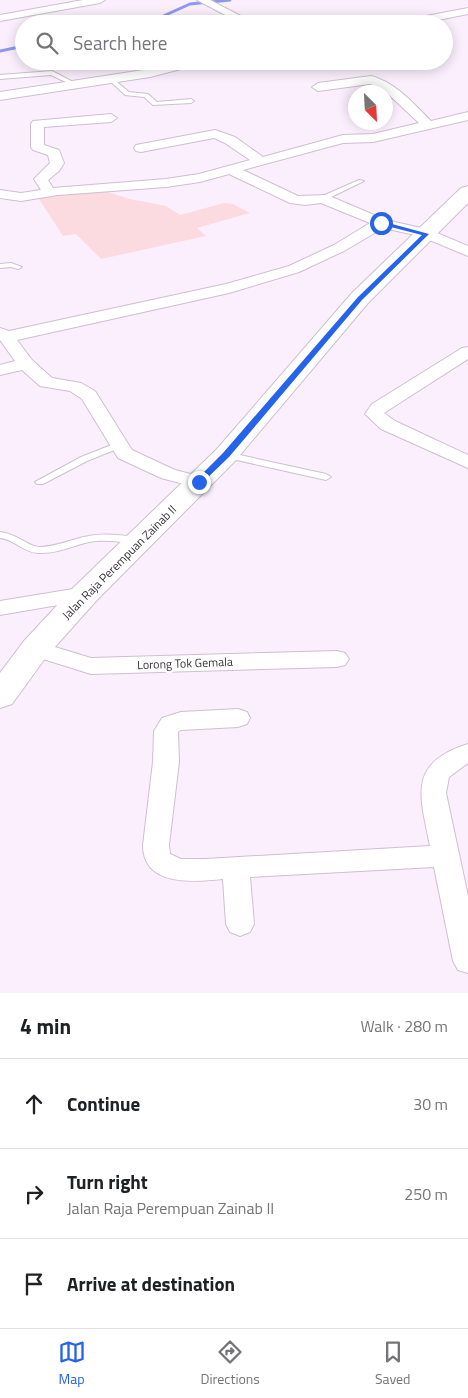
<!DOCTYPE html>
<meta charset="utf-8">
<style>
body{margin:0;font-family:"Titillium Web",sans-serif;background:#f2f2f2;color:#202124}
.compass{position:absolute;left:348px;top:85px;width:45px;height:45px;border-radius:50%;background:#fff;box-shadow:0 2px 12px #0003;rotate:156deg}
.stop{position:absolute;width:15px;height:15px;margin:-11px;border:4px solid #2563eb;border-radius:50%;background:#fff}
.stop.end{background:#2563eb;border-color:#fff;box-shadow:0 1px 5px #0008}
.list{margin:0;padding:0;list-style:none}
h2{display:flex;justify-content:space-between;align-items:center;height:65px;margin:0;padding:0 20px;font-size:21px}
h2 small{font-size:16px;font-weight:400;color:#757577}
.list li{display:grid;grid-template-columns:32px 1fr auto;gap:15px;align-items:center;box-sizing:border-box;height:90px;padding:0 20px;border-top:1px solid #e0e0e0}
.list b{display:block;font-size:19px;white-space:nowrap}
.list p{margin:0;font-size:16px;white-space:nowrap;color:#757577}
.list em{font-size:16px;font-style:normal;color:#757577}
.icon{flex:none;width:28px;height:28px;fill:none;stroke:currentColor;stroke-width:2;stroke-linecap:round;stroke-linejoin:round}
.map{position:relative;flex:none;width:468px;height:993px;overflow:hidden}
.search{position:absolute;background:#fff;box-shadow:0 2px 12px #0003;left:15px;right:15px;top:15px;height:55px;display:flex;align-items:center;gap:12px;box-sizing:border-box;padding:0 18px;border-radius:28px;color:#757577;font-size:19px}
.sheet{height:335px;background:#fff}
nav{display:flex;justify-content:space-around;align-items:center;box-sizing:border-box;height:70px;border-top:1px solid #e0e0e0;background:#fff;font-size:14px;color:#757577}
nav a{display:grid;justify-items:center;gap:2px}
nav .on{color:#2563eb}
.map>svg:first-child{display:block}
.green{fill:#fbdbe0}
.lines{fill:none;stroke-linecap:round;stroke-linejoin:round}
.stream{stroke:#8d9aea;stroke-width:3}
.service-casing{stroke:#cebfd0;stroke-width:2}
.minor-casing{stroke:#cebfd0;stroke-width:2}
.primary-casing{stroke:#cebfd0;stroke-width:2}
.service{fill:#fff;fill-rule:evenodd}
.minor{fill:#fff;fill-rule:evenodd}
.primary{fill:#fff;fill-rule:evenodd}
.route{fill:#2563eb}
.labels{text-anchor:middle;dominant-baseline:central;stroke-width:4.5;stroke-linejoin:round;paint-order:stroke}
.street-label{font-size:12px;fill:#39333a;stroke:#fff}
</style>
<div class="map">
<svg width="468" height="993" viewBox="0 0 468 993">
<rect width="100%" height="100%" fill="#fbeffd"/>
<path class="green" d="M 101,190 L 130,199 L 166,206 L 180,215 L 224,203 L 233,204 L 250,213 L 197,228 L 206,236 L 101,259 L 76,234 L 63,236 L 37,196 Z"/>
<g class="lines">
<g class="stream">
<path d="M 140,24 L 150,22 L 190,4 L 230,0"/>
<path d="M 0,51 L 24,46"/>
</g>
<g class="service-casing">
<g id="service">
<path d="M 52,71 L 79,85 L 74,86 L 51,75 L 0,79 L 0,75 Z"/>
<path d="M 111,77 L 129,92 L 148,94 L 157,102 L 191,99 L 194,101 L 191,103 L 153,105 L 144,97 L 125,95 L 109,80 L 108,79 Z"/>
<path d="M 359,180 L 364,181 L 325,200 L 318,198 Z"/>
<path d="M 11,263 L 22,267 L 18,269 L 11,267 L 0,268 L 0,264 Z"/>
<path d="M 119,442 L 122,443 L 124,445 L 122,447 L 87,461 L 43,484 L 37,484 L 35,482 L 81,457 Z"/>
<path d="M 226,452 L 326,474 L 331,477 L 326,480 L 223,457 L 221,455 Z"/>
<path d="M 0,532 C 16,533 27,546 39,547 C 56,547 72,539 89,536 C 104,533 120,535 135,537 L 140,540 L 135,543 C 120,542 104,539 89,542 C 72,546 56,554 39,553 C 24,553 14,539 0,538 Z"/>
</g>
</g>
<g class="minor-casing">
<g id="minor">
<path d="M 83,0 L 105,0 L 100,3 L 0,21 L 0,15 Z"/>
<path d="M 197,0 L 210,0 L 256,24 L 242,24 Z"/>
<path d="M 468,8 L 468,14 L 418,24 L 395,24 L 400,21 Z"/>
<path d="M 185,61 L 206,61 L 204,63 L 150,77 L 0,100 L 0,92 L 150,69 Z"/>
<path d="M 371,76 C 395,82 414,104 431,121 L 468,112 L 468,120 L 373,142 L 343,143 L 243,170 L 298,196 L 327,195 L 386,220 L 430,230 L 468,246 L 468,256 L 420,236 L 383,228 L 344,251 L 299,272 L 229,293 L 17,340 L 32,360 L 52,378 L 81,383 L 95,391 L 132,450 L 175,470 L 206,478 L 209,482 L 206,486 L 199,488 L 161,478 L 118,458 L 82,399 L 70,391 L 40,386 L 22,370 L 0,375 L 0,365 L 15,361 L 0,340 L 0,328 L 9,331 L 226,284 L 289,266 L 334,245 L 370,223 L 321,203 L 305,205 L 290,203 L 229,174 L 200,182 L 166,187 L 58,195 L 21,201 L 0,198 L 0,190 L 21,193 L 41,190 L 34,179 L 50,163 L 48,155 L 33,150 L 31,147 L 31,124 L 33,121 L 111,114 L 117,118 L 111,122 L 44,127 L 44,145 L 59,150 L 64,163 L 59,171 L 48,180 L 53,188 L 166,179 L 199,174 L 250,160 L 225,143 L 214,138 L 141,152 L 136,151 L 134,148 L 136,145 L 215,130 L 235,137 L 263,157 L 343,135 L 373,134 L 419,123 L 386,92 L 370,84 L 318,91 L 312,87 L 318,83 Z"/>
<path d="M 468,347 L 468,359 L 384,413 L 395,421 L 468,455 L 468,468 L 381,429 L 365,414 L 372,404 L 462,348 Z"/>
<path d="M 85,587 L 93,589 L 96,594 L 93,599 L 0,615 L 0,601 Z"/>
<path d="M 35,641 L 91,658 L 337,651 L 345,653 L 349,659 L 345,665 L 337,667 L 91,674 L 27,654 L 24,649 L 27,644 Z"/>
<path d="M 238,709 L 247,712 L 250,718 L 247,724 L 238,727 L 181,730 L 178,732 L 179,762 L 169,845 L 170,854 L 181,859 L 205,859 L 430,846 C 420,796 407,763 468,744 L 468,763 L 449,777 L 446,793 L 468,896 L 468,973 L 458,970 L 453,961 L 434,867 L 250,877 L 254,924 L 250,932 L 240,936 L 230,932 L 226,924 L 223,879 C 194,882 143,887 143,845 L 153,762 L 154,731 L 162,718 L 181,712 Z"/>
</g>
</g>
<g class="primary-casing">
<path id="primary" d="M 468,186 L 468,203 L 368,303 L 235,461 L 96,601 L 46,657 L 12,704 L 0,708 L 0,673 L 24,641 L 74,587 L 217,449 L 352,293 L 461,188 Z"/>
</g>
<use href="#service" class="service"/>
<use href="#minor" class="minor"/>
<use href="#primary" class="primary"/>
</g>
<path class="route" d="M 381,221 L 429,234 L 362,300 L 229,457 L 202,483 L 196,483 L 196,480 L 223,453 L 358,297 L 422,235 L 379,224 Z"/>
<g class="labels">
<g class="street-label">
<text transform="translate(119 562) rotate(-45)">Jalan Raja Perempuan Zainab II</text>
<text transform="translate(185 663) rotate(-2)">Lorong Tok Gemala</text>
</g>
</g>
</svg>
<svg class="compass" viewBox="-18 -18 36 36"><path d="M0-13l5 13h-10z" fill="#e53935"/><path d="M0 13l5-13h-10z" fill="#757577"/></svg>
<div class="stop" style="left:381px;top:223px"></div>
<div class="stop end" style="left:199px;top:482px"></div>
<div class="search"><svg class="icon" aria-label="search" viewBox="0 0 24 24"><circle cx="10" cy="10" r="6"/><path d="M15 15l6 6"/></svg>Search here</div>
</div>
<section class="sheet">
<h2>4 min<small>Walk · 280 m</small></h2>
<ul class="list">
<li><svg class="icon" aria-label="ahead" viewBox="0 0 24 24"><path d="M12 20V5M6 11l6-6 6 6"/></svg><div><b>Continue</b></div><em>30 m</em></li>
<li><svg class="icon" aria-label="right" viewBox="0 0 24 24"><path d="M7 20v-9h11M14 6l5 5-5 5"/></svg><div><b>Turn right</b><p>Jalan Raja Perempuan Zainab II</p></div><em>250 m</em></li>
<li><svg class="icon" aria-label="arrive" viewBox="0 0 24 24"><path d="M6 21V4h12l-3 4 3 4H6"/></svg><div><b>Arrive at destination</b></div></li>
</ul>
</section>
<nav>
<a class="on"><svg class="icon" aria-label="map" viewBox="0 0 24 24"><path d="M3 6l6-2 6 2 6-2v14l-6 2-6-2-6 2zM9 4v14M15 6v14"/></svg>Map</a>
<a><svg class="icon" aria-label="directions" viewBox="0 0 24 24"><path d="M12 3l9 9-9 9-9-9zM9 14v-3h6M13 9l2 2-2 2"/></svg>Directions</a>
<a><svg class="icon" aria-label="saved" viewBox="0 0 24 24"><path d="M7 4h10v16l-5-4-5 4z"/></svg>Saved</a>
</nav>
